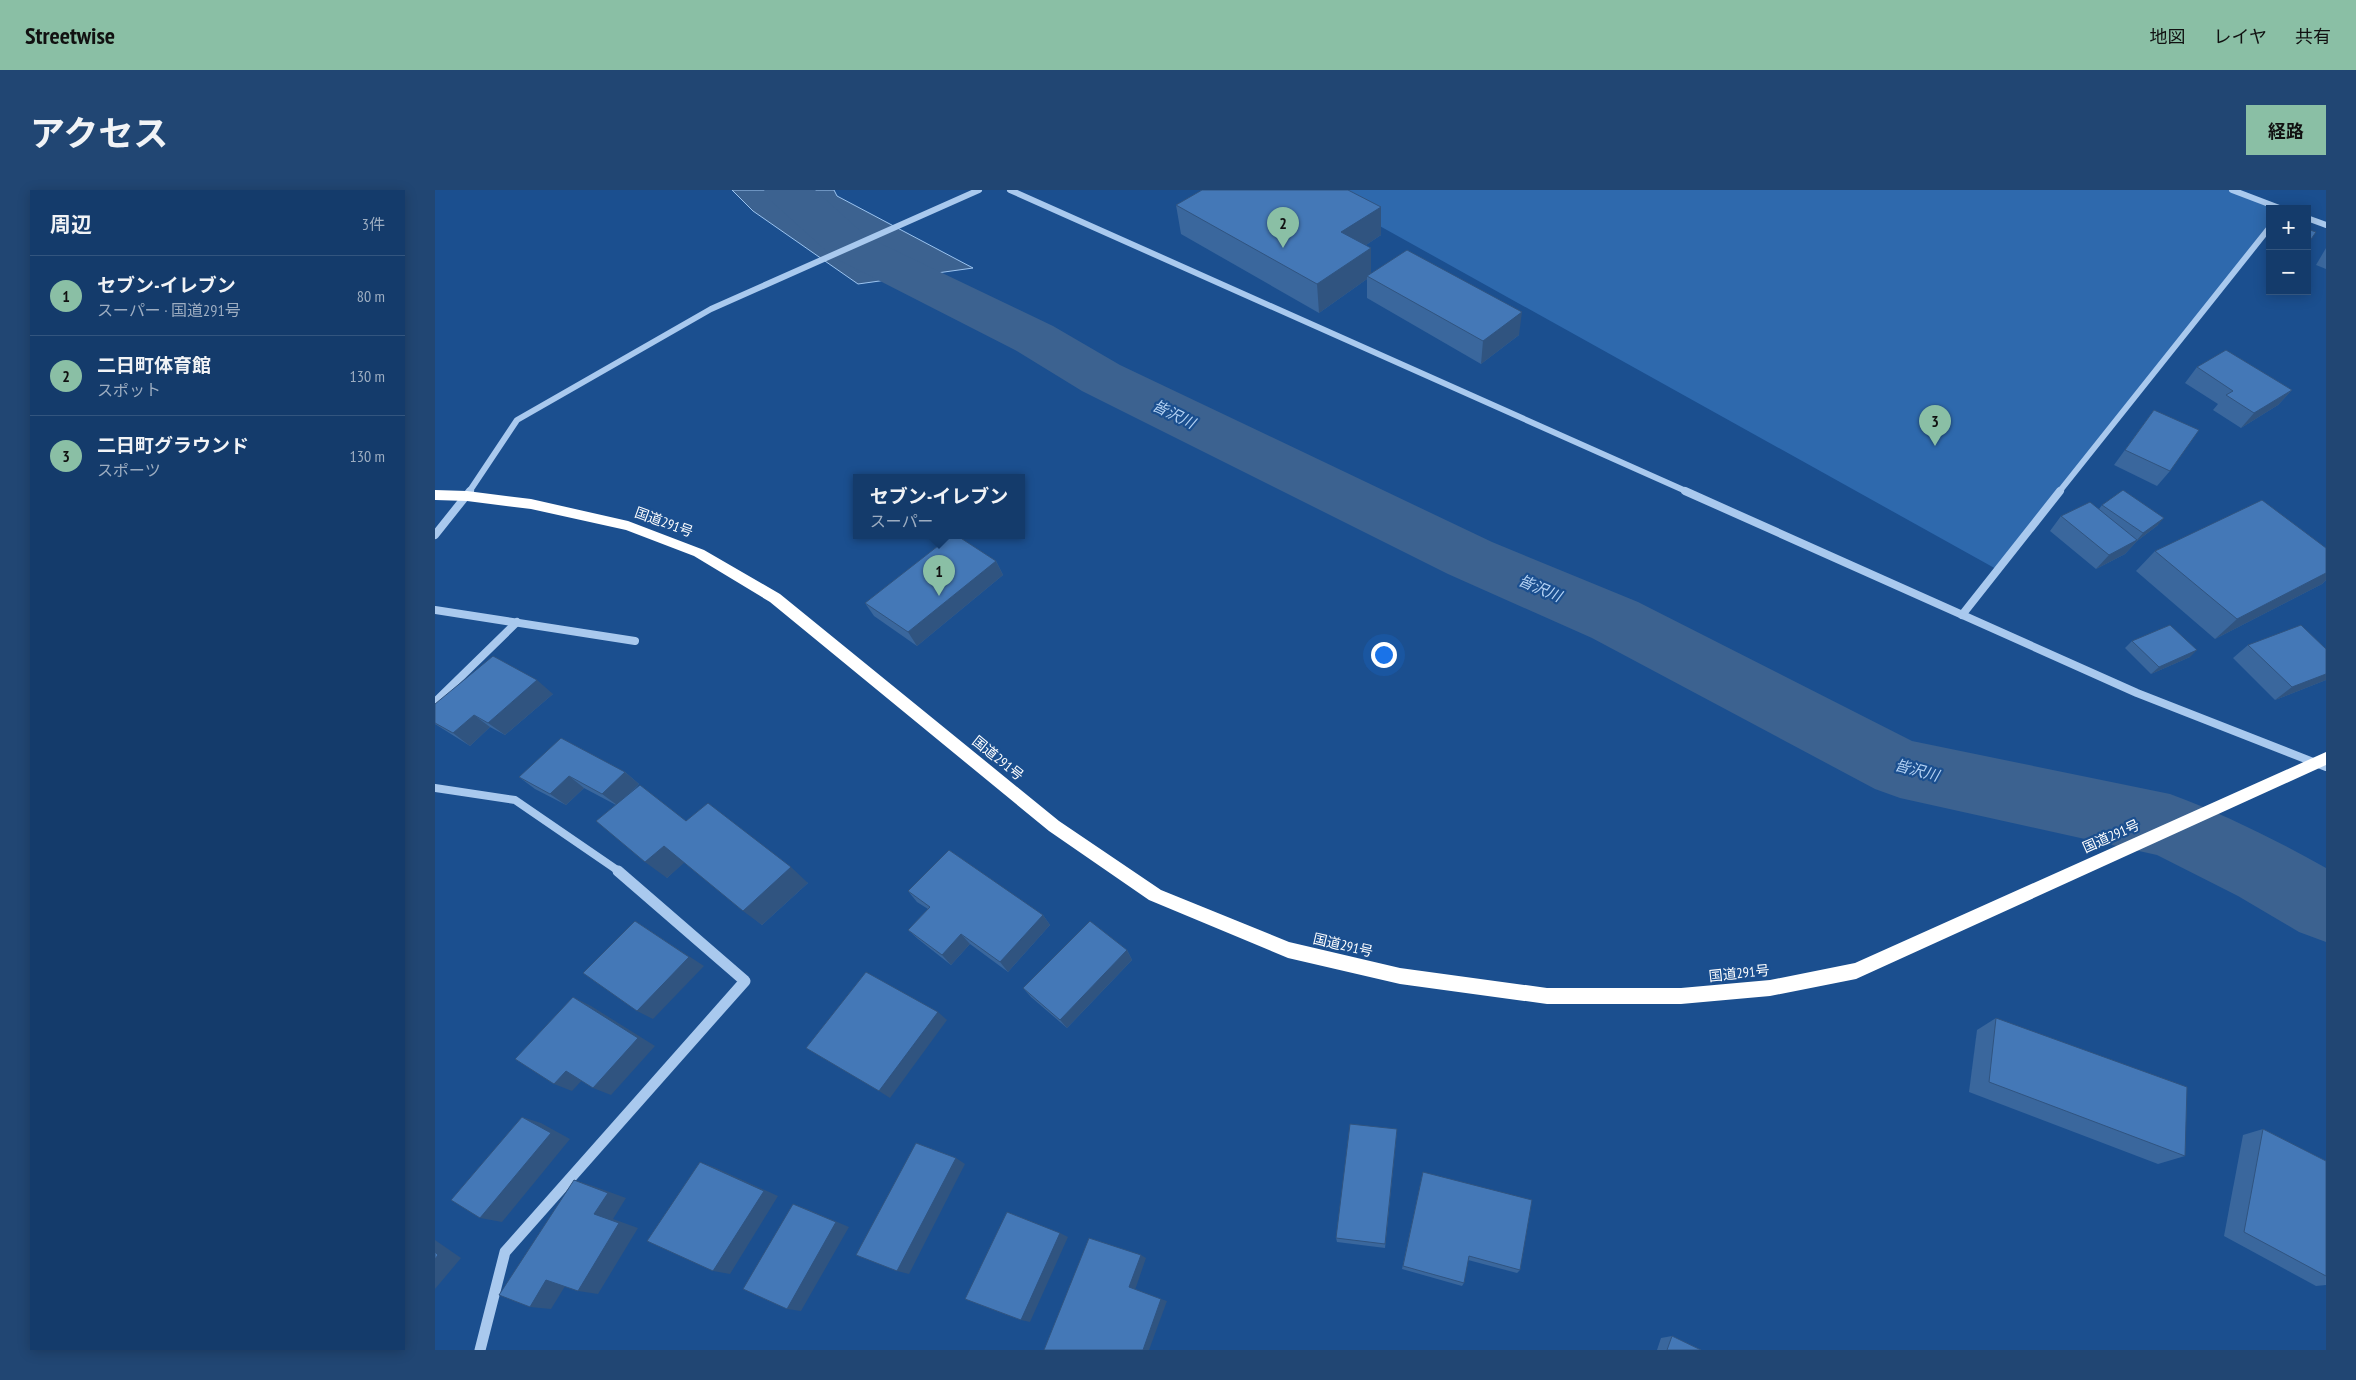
<!DOCTYPE html>
<html lang="ja">
<meta charset="utf-8">
<style>
body{margin:0;font-family:"PT Sans Narrow","Noto Sans JP",sans-serif;background:#214673;color:#f1f3f6}
.controls{position:absolute;right:15px;top:15px;display:grid;overflow:hidden;border-radius:0px;box-shadow:0 2px 12px #0003}
.controls button{width:45px;height:45px;display:grid;place-items:center;padding:0;border:0;border-bottom:1px solid #33557e;background:#143b6b;color:#f1f3f6;font:25px sans-serif}
.you{position:absolute;left:948px;top:464px;width:18px;height:18px;margin:-12px;border:4px solid #fff;border-radius:50%;background:#1a73e8;box-shadow:0 0 0 8px #1a73e833}
.badge{display:grid;place-items:center;width:32px;height:32px;border-radius:50%;background:#8abfa5;color:#111;font-size:16px;font-weight:700}
.pin{position:absolute;translate:-50% -41px;filter:drop-shadow(0 1px 2px #0008)}
.pin::after{content:'';position:absolute;top:26px;width:18px;height:15px;background:inherit;clip-path:polygon(0 0,100% 0,50% 100%)}
.popup{position:absolute;left:418px;top:284px;width:172px;height:65px;box-sizing:border-box;display:grid;place-content:center;border-radius:0px;background:#143b6b;filter:drop-shadow(0 1px 4px #0005);font-size:16px;white-space:nowrap;color:#9dadc1}
.popup b{font-size:19px;color:#f1f3f6}
.popup::after{content:'';position:absolute;left:50%;top:100%;margin-left:-10px;border:10px solid transparent;border-top-color:#143b6b}
.list{margin:0;padding:0;list-style:none}
h2{display:flex;justify-content:space-between;align-items:center;height:65px;margin:0;padding:0 20px;font-size:21px}
h2 small{font-size:16px;font-weight:400;color:#9dadc1}
.list li{display:grid;grid-template-columns:32px 1fr auto;gap:15px;align-items:center;box-sizing:border-box;height:80px;padding:0 20px;border-top:1px solid #33557e}
.list b{display:block;font-size:19px;white-space:nowrap}
.list p{margin:0;font-size:16px;white-space:nowrap;color:#9dadc1}
.list em{font-size:16px;font-style:normal;color:#9dadc1}
.map{position:relative;flex:none;width:1891px;height:1160px;overflow:hidden;border-radius:0px}
header{display:flex;align-items:center;gap:30px;box-sizing:border-box;height:70px;padding:0 25px;background:#8abfa5;color:#111}
header strong{font-size:24px}
nav{display:flex;gap:28px;margin-inline-start:auto;font-size:18px}
.intro{display:flex;align-items:center;justify-content:space-between;box-sizing:border-box;height:120px;padding:0 30px}
h1{margin:0;font-size:35px}
.button{padding:12px 22px;border-radius:0px;background:#8abfa5;color:#111;font-size:18px;font-weight:700}
main{display:flex;gap:30px;padding:0 30px}
aside{flex:1;background:#143b6b;border-radius:0px;box-shadow:0 2px 12px #0003}
.map>svg:first-child{display:block}
.green{fill:#2e69ad}
.water{fill:#3c6290;stroke:#9cc4f0}
.lines{fill:none;stroke-linecap:round;stroke-linejoin:round}
.river{fill:#3c6290;fill-rule:evenodd}
.minor-far2{stroke:#a9c9ee;stroke-width:6}
.minor-far1{stroke:#a9c9ee;stroke-width:8}
.minor{stroke:#a9c9ee;stroke-width:11}
.highway{fill:#fff;fill-rule:evenodd}
.wall{fill:#3a679d}
.shaded-wall{fill:#305480}
.building{fill:#4478b7;stroke:#305480}
.labels{text-anchor:middle;dominant-baseline:central;stroke-width:4.5;stroke-linejoin:round;paint-order:stroke}
.street-label{font-size:14px;fill:#fff;stroke:#1b4f8f}
.water-label{font-size:15px;font-style:italic;fill:#b5d3f5;stroke:#1b4f8f}
</style>
<header>
<strong>Streetwise</strong>
<nav><a>地図</a><a>レイヤ</a><a>共有</a></nav>
</header>
<div class="intro"><h1>アクセス</h1><a class="button">経路</a></div>
<main>
<aside>
<h2>周辺<small>3件</small></h2>
<ul class="list">
<li><span class="badge">1</span><div><b>セブン-イレブン</b><p>スーパー · 国道291号</p></div><em>80 m</em></li>
<li><span class="badge">2</span><div><b>二日町体育館</b><p>スポット</p></div><em>130 m</em></li>
<li><span class="badge">3</span><div><b>二日町グラウンド</b><p>スポーツ</p></div><em>130 m</em></li>
</ul>
</aside>
<div class="map">
<svg width="1891" height="1160" viewBox="0 0 1891 1160">
<rect width="100%" height="100%" fill="#1b4f8f"/>
<path class="green" d="M 880,0 L 1797,0 L 1847,19 L 1835,19 L 1835,37 L 1563,380 Z"/>
<path class="water" d="M 297,0 L 399,0 L 402,6 L 538,78 L 423,94 L 318,21 Z"/>
<g class="lines">
<path class="river" d="M 329,0 L 380,0 L 432,47 L 618,136 L 685,175 L 1057,352 L 1203,412 L 1477,551 L 1735,604 C 1789,624 1841,650 1891,678 L 1891,752 L 1864,742 L 1803,706 L 1722,665 L 1465,608 L 1440,599 L 1157,448 L 1013,384 L 647,201 L 580,160 L 398,67 L 335,10 Z"/>
<g class="minor-far2">
<path d="M 575,0 L 1253,302"/>
<path d="M 1797,0 L 1847,19"/>
<path d="M 1872,28 L 1891,35"/>
<path d="M 34,302 L 82,230 L 276,119 L 544,0"/>
<path d="M 1624,302 L 1835,37"/>
</g>
<g class="minor-far1">
<path d="M 1250,301 L 1702,503 L 1891,577"/>
<path d="M 0,345 L 35,301"/>
<path d="M 0,420 L 200,451"/>
<path d="M 1527,425 L 1625,301"/>
<path d="M 0,512 L 82,432"/>
<path d="M 0,598 L 80,610 L 185,682"/>
</g>
<path class="minor" d="M 45,1160 L 70,1062 L 310,791 L 183,681"/>
<path class="highway" d="M 0,300 L 32,301 L 96,309 L 193,331 L 269,360 L 345,404 L 624,631 L 726,700 L 854,752 L 965,778 L 1112,798 L 1246,798 L 1335,790 L 1420,773 L 1891,562 L 1891,575 L 1421,789 L 1335,806 L 1246,814 L 1112,814 L 965,794 L 853,768 L 714,710 L 614,641 L 335,412 L 259,366 L 191,340 L 96,319 L 32,311 L 0,310 Z"/>
</g>
<g class="wall">
<path d="M 741,15 L 946,45 L 931,55 L 936,83 L 1084,145 L 1046,174 L 932,108 L 932,89 L 884,123 L 746,44 Z"/>
<path d="M 1891,58 L 1891,79 L 1881,75 Z"/>
<path d="M 1762,177 L 1857,200 L 1843,215 L 1806,238 L 1778,220 L 1783,214 L 1750,193 Z"/>
<path d="M 1719,220 L 1735,281 L 1722,296 L 1679,275 Z"/>
<path d="M 1667,315 L 1723,335 L 1702,351 L 1690,364 L 1661,379 L 1615,341 L 1626,326 L 1664,319 Z"/>
<path d="M 1891,358 L 1891,390 L 1887,394 L 1780,449 L 1701,381 L 1720,361 Z"/>
<path d="M 561,371 L 568,385 L 482,456 L 439,426 L 430,413 Z"/>
<path d="M 1697,451 L 1755,467 L 1716,484 L 1690,458 Z"/>
<path d="M 1813,455 L 1891,459 L 1891,490 L 1840,510 L 1798,468 Z"/>
<path d="M 118,504 L 70,545 L 55,537 L 35,556 L 0,534 L 0,514 Z"/>
<path d="M 190,582 L 204,594 L 193,605 L 251,631 L 373,693 L 327,735 L 249,672 L 232,688 L 181,615 L 149,598 L 131,615 L 100,599 L 84,587 Z"/>
<path d="M 473,701 L 608,725 L 615,735 L 573,782 L 535,754 L 516,775 L 483,749 L 473,740 L 493,719 L 482,712 Z"/>
<path d="M 692,760 L 697,770 L 632,838 L 596,807 L 588,798 Z"/>
<path d="M 1561,828 L 1750,966 L 1723,974 L 1534,902 L 1542,840 Z"/>
<path d="M 962,939 L 950,1058 L 902,1052 L 901,1048 Z"/>
<path d="M 1828,939 L 1891,971 L 1891,1095 L 1881,1096 L 1789,1046 L 1808,945 Z"/>
<path d="M 988,982 L 1085,1080 L 1082,1083 L 1033,1070 L 1029,1093 L 1027,1096 L 967,1079 Z"/>
<path d="M 1237,1146 L 1266,1160 L 1222,1160 L 1226,1148 Z"/>
</g>
<g class="shaded-wall">
<path d="M 946,17 L 946,45 L 907,71 L 906,42 Z"/>
<path d="M 936,58 L 936,86 L 932,86 L 932,89 L 884,123 L 882,94 Z"/>
<path d="M 1087,122 L 1084,145 L 1046,174 L 1048,151 Z"/>
<path d="M 1857,200 L 1843,215 L 1806,238 L 1819,223 Z"/>
<path d="M 1729,328 L 1723,335 L 1702,351 L 1690,364 L 1661,379 L 1674,365 L 1702,350 L 1708,343 Z"/>
<path d="M 561,371 L 568,385 L 482,456 L 473,442 Z"/>
<path d="M 1891,383 L 1891,390 L 1887,394 L 1780,449 L 1802,429 Z"/>
<path d="M 1762,460 L 1755,467 L 1716,484 L 1724,477 Z"/>
<path d="M 1891,484 L 1891,490 L 1840,510 L 1857,497 Z"/>
<path d="M 102,490 L 118,504 L 70,545 L 53,533 Z"/>
<path d="M 39,525 L 55,537 L 35,556 L 18,543 Z"/>
<path d="M 190,582 L 204,594 L 182,615 L 167,604 Z"/>
<path d="M 134,586 L 149,598 L 131,615 L 115,604 Z"/>
<path d="M 229,656 L 250,672 L 232,688 L 210,672 Z"/>
<path d="M 356,677 L 373,693 L 327,735 L 308,721 Z"/>
<path d="M 608,725 L 615,735 L 573,782 L 565,772 Z"/>
<path d="M 200,731 L 269,776 L 218,829 L 202,821 Z"/>
<path d="M 526,744 L 535,754 L 516,775 L 507,765 Z"/>
<path d="M 692,760 L 697,770 L 632,838 L 625,830 Z"/>
<path d="M 138,807 L 156,816 L 220,856 L 176,905 L 158,898 Z"/>
<path d="M 503,822 L 512,830 L 455,908 L 444,901 Z"/>
<path d="M 131,881 L 149,888 L 137,901 L 119,894 Z"/>
<path d="M 87,927 L 106,933 L 135,949 L 67,1032 L 45,1028 Z"/>
<path d="M 521,968 L 530,974 L 474,1084 L 462,1081 Z"/>
<path d="M 265,972 L 281,978 L 343,1006 L 295,1084 L 278,1081 Z"/>
<path d="M 139,990 L 158,996 L 191,1008 L 178,1029 L 203,1038 L 163,1104 L 143,1101 Z"/>
<path d="M 358,1014 L 372,1019 L 414,1037 L 366,1121 L 352,1119 Z"/>
<path d="M 625,1043 L 633,1047 L 595,1132 L 586,1130 Z"/>
<path d="M 0,1050 L 26,1068 L 0,1099 Z"/>
<path d="M 706,1065 L 711,1068 L 700,1100 L 694,1097 Z"/>
<path d="M 111,1090 L 132,1093 L 116,1119 L 95,1117 Z"/>
<path d="M 726,1109 L 732,1111 L 714,1160 L 708,1160 Z"/>
</g>
<g class="building">
<path d="M 767,0 L 913,0 L 946,17 L 906,42 L 936,58 L 882,94 L 741,15 Z"/>
<path d="M 1872,39 L 1881,42 L 1872,55 Z"/>
<path d="M 972,60 L 1087,122 L 1048,151 L 932,86 Z"/>
<path d="M 1791,160 L 1857,200 L 1819,223 L 1791,205 L 1798,201 L 1762,177 Z"/>
<path d="M 1719,220 L 1764,240 L 1735,281 L 1690,260 Z"/>
<path d="M 1688,300 L 1729,328 L 1708,343 L 1667,315 Z"/>
<path d="M 1827,310 L 1891,358 L 1891,383 L 1802,429 L 1720,361 Z"/>
<path d="M 1655,312 L 1702,350 L 1674,365 L 1626,326 Z"/>
<path d="M 517,345 L 521,345 L 561,371 L 473,442 L 430,413 Z"/>
<path d="M 1735,435 L 1762,460 L 1724,477 L 1697,451 Z"/>
<path d="M 1866,435 L 1891,459 L 1891,484 L 1857,497 L 1813,455 Z"/>
<path d="M 58,466 L 102,490 L 53,533 L 39,525 L 18,543 L 0,533 L 0,514 Z"/>
<path d="M 126,548 L 190,582 L 167,604 L 134,586 L 115,604 L 84,587 Z"/>
<path d="M 205,595 L 251,631 L 273,613 L 356,677 L 308,721 L 229,656 L 210,672 L 161,631 Z"/>
<path d="M 514,660 L 608,725 L 565,772 L 526,744 L 507,765 L 473,740 L 495,717 L 473,701 Z"/>
<path d="M 200,731 L 254,767 L 202,821 L 148,783 Z"/>
<path d="M 655,731 L 692,760 L 625,830 L 588,798 Z"/>
<path d="M 431,782 L 503,822 L 444,901 L 371,858 Z"/>
<path d="M 138,807 L 203,848 L 158,898 L 131,881 L 119,894 L 80,869 Z"/>
<path d="M 1561,828 L 1752,897 L 1750,966 L 1554,892 Z"/>
<path d="M 87,927 L 116,943 L 45,1028 L 16,1010 Z"/>
<path d="M 915,934 L 962,939 L 950,1054 L 901,1048 Z"/>
<path d="M 1828,939 L 1891,971 L 1891,1086 L 1809,1042 Z"/>
<path d="M 481,953 L 521,968 L 462,1081 L 421,1065 Z"/>
<path d="M 265,972 L 329,1001 L 278,1081 L 212,1051 Z"/>
<path d="M 988,982 L 1097,1010 L 1085,1080 L 1034,1066 L 1029,1093 L 968,1076 Z"/>
<path d="M 139,990 L 173,1003 L 159,1024 L 184,1033 L 143,1101 L 111,1090 L 95,1117 L 64,1105 Z"/>
<path d="M 358,1014 L 401,1032 L 352,1119 L 308,1099 Z"/>
<path d="M 572,1022 L 625,1043 L 586,1130 L 530,1109 Z"/>
<path d="M 654,1048 L 706,1065 L 694,1097 L 726,1109 L 708,1160 L 609,1160 Z"/>
<path d="M 0,1062 L 3,1065 L 0,1069 Z"/>
<path d="M 1237,1146 L 1266,1160 L 1232,1160 Z"/>
</g>
<g class="labels">
<g class="street-label">
<text transform="translate(229 332) rotate(20)">国道291号</text>
<text transform="translate(563 568) rotate(39)">国道291号</text>
<text transform="translate(1676 646) rotate(-24)">国道291号</text>
<text transform="translate(908 755) rotate(13)">国道291号</text>
<text transform="translate(1304 783) rotate(-6)">国道291号</text>
</g>
<g class="water-label">
<text transform="translate(739 224) rotate(26)">皆沢川</text>
<text transform="translate(1105 398) rotate(23)">皆沢川</text>
<text transform="translate(1482 580) rotate(15)">皆沢川</text>
</g>
</g>
</svg>
<div class="controls">
<button>+</button>
<button>−</button>
</div>
<div class="you"></div>
<div class="pin badge" style="left:504px;top:406px">1</div>
<div class="popup"><b>セブン-イレブン</b>スーパー</div>
<div class="pin badge" style="left:848px;top:58px">2</div>
<div class="pin badge" style="left:1500px;top:256px">3</div>
</div>
</main>
